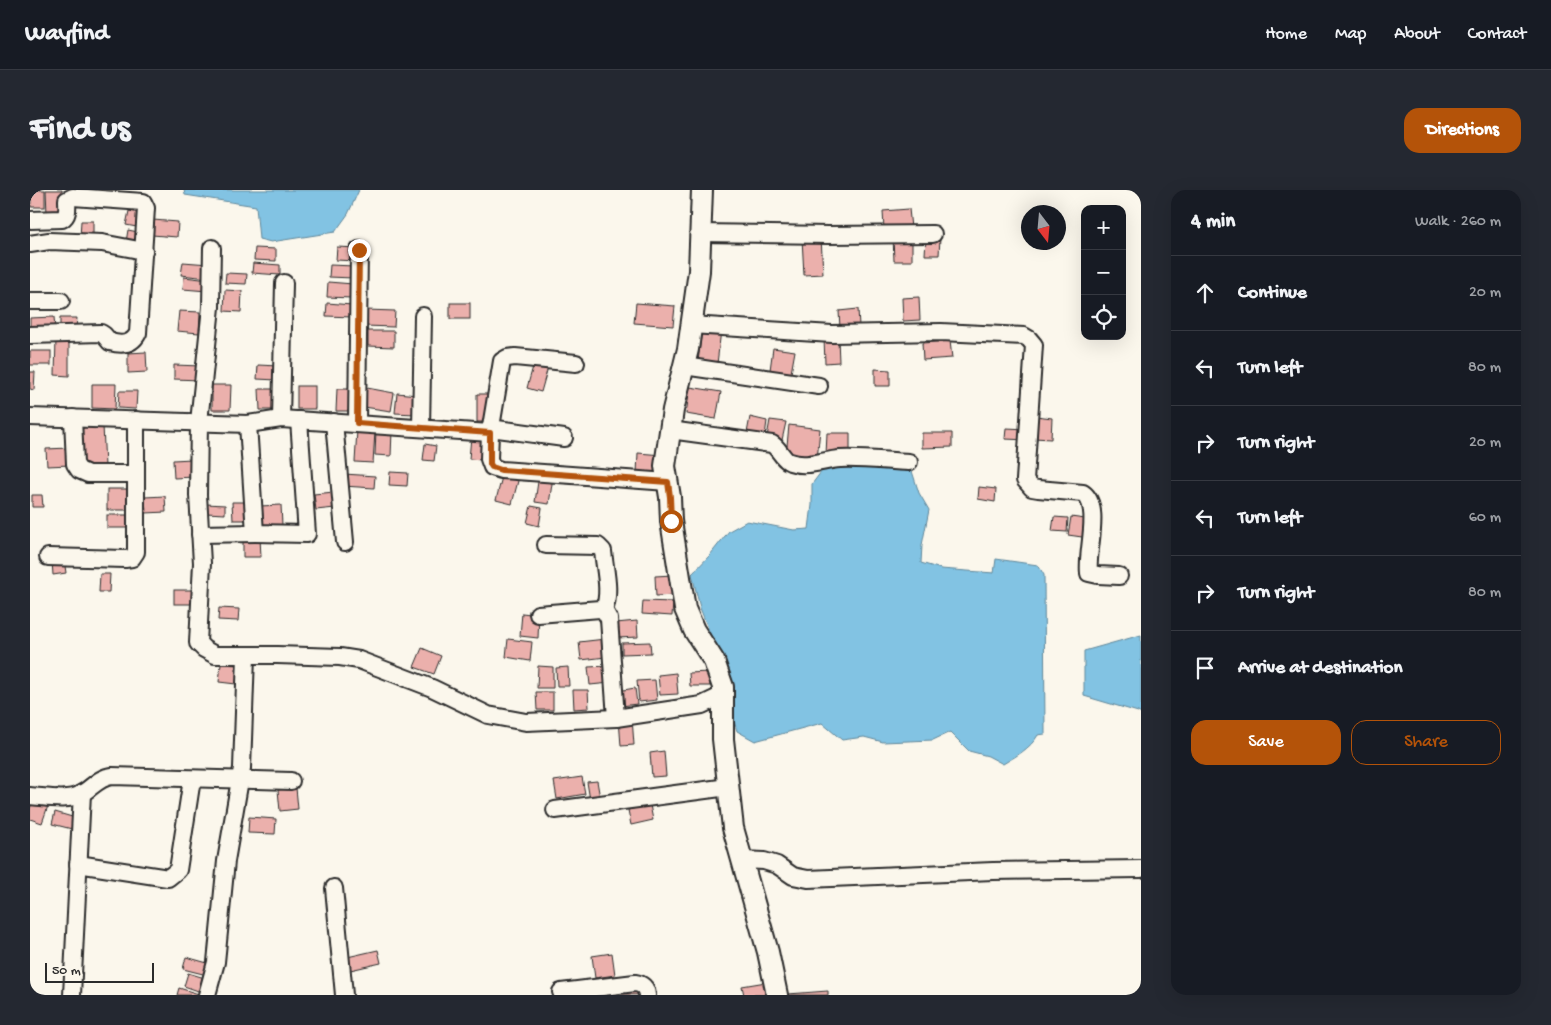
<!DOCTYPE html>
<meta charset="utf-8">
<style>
body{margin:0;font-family:"Gochi Hand",sans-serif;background:#242831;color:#f1f3f6}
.controls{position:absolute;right:15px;top:15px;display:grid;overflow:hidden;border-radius:10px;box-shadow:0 5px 20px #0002}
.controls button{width:45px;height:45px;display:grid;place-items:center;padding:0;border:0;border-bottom:1px solid #363941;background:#171b24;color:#f1f3f6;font:25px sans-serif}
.compass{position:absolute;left:991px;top:15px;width:45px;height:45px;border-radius:50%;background:#171b24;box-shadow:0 5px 20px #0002;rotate:164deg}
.scale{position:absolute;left:15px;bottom:12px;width:109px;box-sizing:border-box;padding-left:5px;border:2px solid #2b2b2b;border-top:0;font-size:14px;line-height:18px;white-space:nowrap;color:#2b2b2b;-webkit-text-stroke:4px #fbf7ec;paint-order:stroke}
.stop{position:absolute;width:15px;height:15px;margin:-11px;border:4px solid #b45309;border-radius:50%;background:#fff}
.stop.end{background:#b45309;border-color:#fff;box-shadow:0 1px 5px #0008}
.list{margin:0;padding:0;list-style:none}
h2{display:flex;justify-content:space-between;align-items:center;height:65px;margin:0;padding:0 20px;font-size:21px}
h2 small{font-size:16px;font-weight:400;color:#9ea1a6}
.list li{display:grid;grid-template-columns:32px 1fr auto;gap:15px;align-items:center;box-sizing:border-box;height:75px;padding:0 20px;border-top:1px solid #363941}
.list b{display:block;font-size:19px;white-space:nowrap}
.list em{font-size:16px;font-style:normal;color:#9ea1a6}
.actions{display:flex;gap:10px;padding:15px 20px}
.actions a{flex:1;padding:11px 0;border:1px solid #b45309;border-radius:15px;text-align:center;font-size:18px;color:#b45309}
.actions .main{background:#b45309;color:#fff}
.icon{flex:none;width:28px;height:28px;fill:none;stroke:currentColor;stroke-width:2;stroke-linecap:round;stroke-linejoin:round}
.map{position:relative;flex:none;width:1111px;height:805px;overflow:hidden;border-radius:15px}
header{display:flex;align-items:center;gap:30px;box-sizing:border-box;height:70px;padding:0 25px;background:#171b24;border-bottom:1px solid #363941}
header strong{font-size:24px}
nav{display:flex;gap:28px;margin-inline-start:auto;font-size:18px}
.intro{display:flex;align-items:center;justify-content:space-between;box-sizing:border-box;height:120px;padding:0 30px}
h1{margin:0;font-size:35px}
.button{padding:12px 22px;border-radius:15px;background:#b45309;color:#fff;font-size:18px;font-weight:700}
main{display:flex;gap:30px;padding:0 30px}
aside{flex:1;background:#171b24;border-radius:15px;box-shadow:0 5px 20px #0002}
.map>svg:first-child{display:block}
.water{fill:#82c3e3;stroke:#5f8699}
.building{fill:#ebb0ac;stroke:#2b2b2b}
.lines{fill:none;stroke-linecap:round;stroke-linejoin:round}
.minor-casing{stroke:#2b2b2b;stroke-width:20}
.tertiary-casing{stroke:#2b2b2b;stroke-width:24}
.minor{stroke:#fbf7ec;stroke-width:16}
.tertiary{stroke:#fbf7ec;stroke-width:20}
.route{stroke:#b45309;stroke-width:6}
</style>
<header>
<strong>Wayfind</strong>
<nav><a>Home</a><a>Map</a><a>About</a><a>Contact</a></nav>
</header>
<div class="intro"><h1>Find us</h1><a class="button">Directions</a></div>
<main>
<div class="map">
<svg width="1111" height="805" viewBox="0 0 1111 805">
<rect width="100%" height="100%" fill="#fbf7ec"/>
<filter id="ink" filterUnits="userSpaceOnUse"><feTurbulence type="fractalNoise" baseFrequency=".02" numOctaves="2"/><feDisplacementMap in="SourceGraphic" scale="10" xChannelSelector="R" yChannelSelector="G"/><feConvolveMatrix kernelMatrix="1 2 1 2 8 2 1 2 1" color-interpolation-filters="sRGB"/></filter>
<g filter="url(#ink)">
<g class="water">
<path d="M 154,0 L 329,0 L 318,24 L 305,42 L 241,52 L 229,49 L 226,16 L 155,5 Z"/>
<path d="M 808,272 L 880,275 L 889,303 L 899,320 L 892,355 L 891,373 L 911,379 L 964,383 L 966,369 L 1008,375 L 1014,385 L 1015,544 L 1008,545 C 1000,559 986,566 973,574 L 958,566 L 939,561 L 920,542 L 903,550 L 853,552 L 834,547 L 812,550 L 792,533 L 725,551 L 707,541 L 696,503 L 693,476 L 670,418 L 662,384 L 680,365 L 699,341 L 717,331 L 764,340 L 779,339 L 782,315 L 782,294 L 794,278 Z"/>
<path d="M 1111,445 L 1111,524 L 1108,522 L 1054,506 L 1054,461 Z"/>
</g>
<g class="building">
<rect x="1" y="0" width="14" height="17"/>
<path d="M 16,0 L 32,0 L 32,23 L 17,24 Z"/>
<path d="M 879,19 L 881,38 L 854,40 L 853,21 Z"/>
<path d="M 99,21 L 114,24 L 112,38 L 96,35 Z"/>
<path d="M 123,30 L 148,32 L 147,47 L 122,45 Z"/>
<path d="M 51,31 L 63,31 L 63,49 L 50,48 Z"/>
<path d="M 98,40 L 113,43 L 111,55 L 96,52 Z"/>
<path d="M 791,47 L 793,84 L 774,85 L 772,48 Z"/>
<path d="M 863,47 L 882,47 L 882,71 L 864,71 Z"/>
<path d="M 896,48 L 910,48 L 909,65 L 895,65 Z"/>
<path d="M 307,57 L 327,58 L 327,71 L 306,70 Z"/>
<path d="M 225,58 L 246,59 L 246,71 L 224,70 Z"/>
<path d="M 153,72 L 179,74 L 178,88 L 151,85 Z"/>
<path d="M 223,73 L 250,75 L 250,85 L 222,83 Z"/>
<path d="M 300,75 L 324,76 L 323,88 L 299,87 Z"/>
<path d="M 196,83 L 217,84 L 216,94 L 195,93 Z"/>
<path d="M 154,87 L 179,90 L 177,101 L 153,99 Z"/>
<path d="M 298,92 L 323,94 L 322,108 L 297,107 Z"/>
<path d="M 195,100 L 212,101 L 211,122 L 194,121 Z"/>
<path d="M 889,107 L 890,130 L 873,131 L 872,108 Z"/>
<path d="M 297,113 L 322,115 L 322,127 L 296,126 Z"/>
<rect x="420" y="113" width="20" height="16"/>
<path d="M 606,113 L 645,116 L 643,136 L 604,133 Z"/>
<path d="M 828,119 L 829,136 L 810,138 L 809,121 Z"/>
<path d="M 336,120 L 365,121 L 364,137 L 335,136 Z"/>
<path d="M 149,121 L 170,122 L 169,143 L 147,141 Z"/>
<path d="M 24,127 L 25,140 L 0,141 L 0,128 Z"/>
<path d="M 30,128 L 47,128 L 46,138 L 30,137 Z"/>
<path d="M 672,138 L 691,140 L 687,174 L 668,172 Z"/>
<path d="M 338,141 L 364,141 L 364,157 L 338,156 Z"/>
<path d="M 808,148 L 809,172 L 795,173 L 794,149 Z"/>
<path d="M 26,149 L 39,149 L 39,186 L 25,185 Z"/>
<path d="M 920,151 L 922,168 L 893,170 L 892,153 Z"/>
<path d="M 743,158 L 765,161 L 761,183 L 740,180 Z"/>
<rect x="0" y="161" width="21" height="14"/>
<path d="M 116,162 L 117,182 L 98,183 L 98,163 Z"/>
<path d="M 504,173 L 518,177 L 511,202 L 497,198 Z"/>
<path d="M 144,175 L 171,176 L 170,190 L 144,189 Z"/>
<path d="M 228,175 L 248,176 L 247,190 L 227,189 Z"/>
<path d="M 845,179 L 860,180 L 860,196 L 845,196 Z"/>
<path d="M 0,182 L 5,182 L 4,200 L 0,199 Z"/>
<path d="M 62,194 L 86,194 L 85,219 L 62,218 Z"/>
<path d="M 182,195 L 201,195 L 200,220 L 182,220 Z"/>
<rect x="267" y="196" width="18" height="23"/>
<path d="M 660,197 L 691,202 L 686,229 L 656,224 Z"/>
<path d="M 337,198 L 364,203 L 361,221 L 334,217 Z"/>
<path d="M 229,199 L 245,199 L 246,220 L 230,220 Z"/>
<path d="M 307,199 L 322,199 L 322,221 L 306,221 Z"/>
<path d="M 89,201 L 107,201 L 106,219 L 88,218 Z"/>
<path d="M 367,203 L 387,205 L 385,224 L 365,223 Z"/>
<path d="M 447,204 L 462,204 L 461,232 L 447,232 Z"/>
<path d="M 1006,226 L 1022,228 L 1021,249 L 1004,248 Z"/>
<path d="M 720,227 L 737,231 L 735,246 L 717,243 Z"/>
<path d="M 740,230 L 756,232 L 752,250 L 737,247 Z"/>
<path d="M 759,235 L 790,239 L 787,270 L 756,266 Z"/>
<path d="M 73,236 L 75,276 L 51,277 L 49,238 Z"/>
<path d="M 976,238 L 997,239 L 997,250 L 975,249 Z"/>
<path d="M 327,240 L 345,241 L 343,273 L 325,272 Z"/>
<path d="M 346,240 L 362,241 L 361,266 L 345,265 Z"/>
<path d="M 797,243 L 820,243 L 820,266 L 796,265 Z"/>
<path d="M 892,243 L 922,243 L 922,257 L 892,258 Z"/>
<path d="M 441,247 L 454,248 L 452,270 L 439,269 Z"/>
<path d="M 395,254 L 406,256 L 404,271 L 393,270 Z"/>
<path d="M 39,258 L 40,275 L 17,276 L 16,259 Z"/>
<path d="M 608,263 L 632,265 L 631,285 L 607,283 Z"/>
<path d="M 162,269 L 164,287 L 144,288 L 143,270 Z"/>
<path d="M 360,282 L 378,283 L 377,296 L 359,295 Z"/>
<path d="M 473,283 L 489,287 L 482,314 L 466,310 Z"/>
<path d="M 314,284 L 345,286 L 344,298 L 313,296 Z"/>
<path d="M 509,285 L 523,287 L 519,314 L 505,312 Z"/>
<path d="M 949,297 L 966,299 L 965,312 L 948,309 Z"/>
<rect x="77" y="299" width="23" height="21"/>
<path d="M 304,302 L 305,318 L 286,320 L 284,304 Z"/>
<path d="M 2,305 L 12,305 L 13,317 L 2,317 Z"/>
<path d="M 135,306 L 136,322 L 116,323 L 115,307 Z"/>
<path d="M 202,312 L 220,312 L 221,330 L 203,330 Z"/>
<path d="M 176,314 L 195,315 L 195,324 L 176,323 Z"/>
<path d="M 251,315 L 252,335 L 231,336 L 230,316 Z"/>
<path d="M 501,316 L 512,318 L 509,336 L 497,333 Z"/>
<rect x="77" y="325" width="24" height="13"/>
<path d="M 1024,327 L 1038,328 L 1037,342 L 1022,341 Z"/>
<path d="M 1041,327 L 1062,330 L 1059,348 L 1038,345 Z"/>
<path d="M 213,348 L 230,348 L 231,367 L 213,367 Z"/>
<path d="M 34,369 L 36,383 L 23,385 L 22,371 Z"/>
<path d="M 70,384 L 80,384 L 79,402 L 69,402 Z"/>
<path d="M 643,385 L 644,405 L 626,406 L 625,386 Z"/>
<rect x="144" y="400" width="23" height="14"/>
<path d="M 613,411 L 643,412 L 642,426 L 612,424 Z"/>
<path d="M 189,418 L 209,419 L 208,431 L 188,430 Z"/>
<path d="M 492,423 L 509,425 L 508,448 L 490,446 Z"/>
<path d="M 607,431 L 608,447 L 587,448 L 586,433 Z"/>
<path d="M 478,449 L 502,452 L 500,471 L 476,467 Z"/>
<path d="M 575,449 L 576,467 L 551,470 L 549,452 Z"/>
<path d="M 620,452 L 621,463 L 592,464 L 592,453 Z"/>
<path d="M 392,458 L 411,466 L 404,484 L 384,477 Z"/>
<path d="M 191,474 L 208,475 L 206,494 L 189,492 Z"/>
<path d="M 508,476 L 523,477 L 523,498 L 507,498 Z"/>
<path d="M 578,476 L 580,493 L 560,495 L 558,477 Z"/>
<path d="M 538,477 L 539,496 L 527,496 L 526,478 Z"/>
<path d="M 679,482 L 680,496 L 660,496 L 659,483 Z"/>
<path d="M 646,483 L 648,504 L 630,505 L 628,485 Z"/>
<path d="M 625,490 L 627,510 L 609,512 L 607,491 Z"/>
<path d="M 605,498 L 607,514 L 591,516 L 588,501 Z"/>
<path d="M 543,500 L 558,500 L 559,518 L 544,519 Z"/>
<path d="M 506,502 L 523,502 L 523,520 L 507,520 Z"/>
<path d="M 602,528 L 604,555 L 591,556 L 589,529 Z"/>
<path d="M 634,561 L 636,586 L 622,587 L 620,563 Z"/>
<path d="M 552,587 L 555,604 L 527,609 L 524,591 Z"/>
<path d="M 567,591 L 570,608 L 560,610 L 557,592 Z"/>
<path d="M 266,598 L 268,619 L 250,621 L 248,600 Z"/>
<path d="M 4,608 L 19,613 L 12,633 L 0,629 L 0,619 Z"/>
<path d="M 620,615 L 623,630 L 601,635 L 598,620 Z"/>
<path d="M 25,622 L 49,629 L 46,640 L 22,634 Z"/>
<path d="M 219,627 L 246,629 L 245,644 L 218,643 Z"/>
<path d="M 348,760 L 351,773 L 316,781 L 313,768 Z"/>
<path d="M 582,763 L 585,785 L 565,788 L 562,766 Z"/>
<path d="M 156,767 L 181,774 L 177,785 L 153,779 Z"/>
<path d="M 158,783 L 178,789 L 174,803 L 154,796 Z"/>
<path d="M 736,792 L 739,805 L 714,805 L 712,796 Z"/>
<path d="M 611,795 L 613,805 L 587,805 L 586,800 Z"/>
<path d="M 149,798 L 172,805 L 147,805 Z"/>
<path d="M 798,801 L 798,805 L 758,805 L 758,804 Z"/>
</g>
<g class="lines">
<g class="minor-casing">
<g id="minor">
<path d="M 0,30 L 32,29 C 39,25 37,17 37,10 L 43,7 L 113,12 L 116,18 L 108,143 C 102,155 91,155 80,152 L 74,145 L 71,143 L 0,145"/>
<path d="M 670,43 L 798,45 L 903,44"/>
<path d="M 0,54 L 19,51 L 72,53 L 114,61"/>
<path d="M 182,58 L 181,117 L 169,232 L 168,305 L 172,373 L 168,453 L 174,459 L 185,465 L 247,465 L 310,467 L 329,470 L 402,498 L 458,525 L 496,532 L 586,528 L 672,515 L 693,505"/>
<path d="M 0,111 L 31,111"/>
<path d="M 661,135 L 802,144 L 911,142 L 994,146 L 999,149 L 1004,155 L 995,290 L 1002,298 L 1008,299 L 1053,303 C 1072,316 1056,362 1059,383 L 1068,385 L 1089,386"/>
<path d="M 654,176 L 789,196"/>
<path d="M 0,227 L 218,234 L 251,229 L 460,243 L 459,269 L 462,277 L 471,280 L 638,292"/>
<path d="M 43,228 L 45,274 L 49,280 L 58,284 L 106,284"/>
<path d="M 251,229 L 254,93"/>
<path d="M 304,232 L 315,352"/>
<path d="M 327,233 L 329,60"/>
<path d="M 218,234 L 225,343 L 277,344 L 269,230"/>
<path d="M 391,238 L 393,126"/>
<path d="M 460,238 L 534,248"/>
<path d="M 640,240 L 742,254 C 749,258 753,270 760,272 C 777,278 793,270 810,269 C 833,268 856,271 879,272"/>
<path d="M 460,243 L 472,171 L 477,168 L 485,167 L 546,173"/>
<path d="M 170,344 L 225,343"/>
<path d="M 516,355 L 568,356 L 573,361 C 575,381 581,402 574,420"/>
<path d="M 18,367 L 95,369 L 102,368 L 106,362 L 106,230"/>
<path d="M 508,424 L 570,419 L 574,420 L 579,429 L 586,528"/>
<path d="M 0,606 C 16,607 37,612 51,604 C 62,598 69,587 82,586 L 261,591"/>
<path d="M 525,620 L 698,597"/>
<path d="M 712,670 L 734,671 L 747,675 L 763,686 L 778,689 L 963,681 L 1111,679"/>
<path d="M 48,674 L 138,688 L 148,680 L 162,589"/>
<path d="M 304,698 L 314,805"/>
<path d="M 531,802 L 605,793 C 612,794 616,797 617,805"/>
<path d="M 42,805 L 52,603"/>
<path d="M 177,805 L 186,772 L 196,671 L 212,578 L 216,466"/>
</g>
</g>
<g class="tertiary-casing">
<path id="tertiary" d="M 672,0 L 669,81 L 658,159 L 643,220 L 635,276 L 640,307 L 641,331 L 655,419 L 664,440 L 684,471 L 693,497 L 693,549 L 703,638 L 738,762 L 747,805"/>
</g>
<use href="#minor" class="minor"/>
<use href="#tertiary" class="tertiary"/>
</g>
</g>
<g class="lines" filter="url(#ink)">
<path class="route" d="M 329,60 L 327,233 L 460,243 L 460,274 L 462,277 L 471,280 L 638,292 L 640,307 L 641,331"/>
</g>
</svg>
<div class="controls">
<button>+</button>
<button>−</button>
<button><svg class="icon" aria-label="locate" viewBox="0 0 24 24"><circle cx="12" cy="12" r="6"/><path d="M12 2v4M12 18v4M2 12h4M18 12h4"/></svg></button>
</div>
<svg class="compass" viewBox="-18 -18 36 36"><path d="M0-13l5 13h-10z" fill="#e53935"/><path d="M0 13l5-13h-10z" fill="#9ea1a6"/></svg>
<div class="scale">50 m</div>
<div class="stop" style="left:641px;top:331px"></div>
<div class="stop end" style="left:329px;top:60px"></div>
</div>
<aside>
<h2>4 min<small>Walk · 260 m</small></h2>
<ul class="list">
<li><svg class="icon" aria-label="ahead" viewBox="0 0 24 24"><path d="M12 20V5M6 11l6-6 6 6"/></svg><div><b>Continue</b></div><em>20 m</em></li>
<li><svg class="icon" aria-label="left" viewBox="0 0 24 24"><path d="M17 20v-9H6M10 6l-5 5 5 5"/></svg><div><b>Turn left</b></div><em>80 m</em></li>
<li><svg class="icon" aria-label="right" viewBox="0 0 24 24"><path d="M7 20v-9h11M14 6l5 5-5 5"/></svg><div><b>Turn right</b></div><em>20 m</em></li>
<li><svg class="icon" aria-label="left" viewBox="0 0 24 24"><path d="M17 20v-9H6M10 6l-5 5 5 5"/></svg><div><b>Turn left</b></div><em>60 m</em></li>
<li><svg class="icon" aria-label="right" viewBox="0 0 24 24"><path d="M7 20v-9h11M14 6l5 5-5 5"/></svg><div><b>Turn right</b></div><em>80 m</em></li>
<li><svg class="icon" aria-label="arrive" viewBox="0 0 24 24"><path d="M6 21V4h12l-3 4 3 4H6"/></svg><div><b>Arrive at destination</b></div></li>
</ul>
<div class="actions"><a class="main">Save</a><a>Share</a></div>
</aside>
</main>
